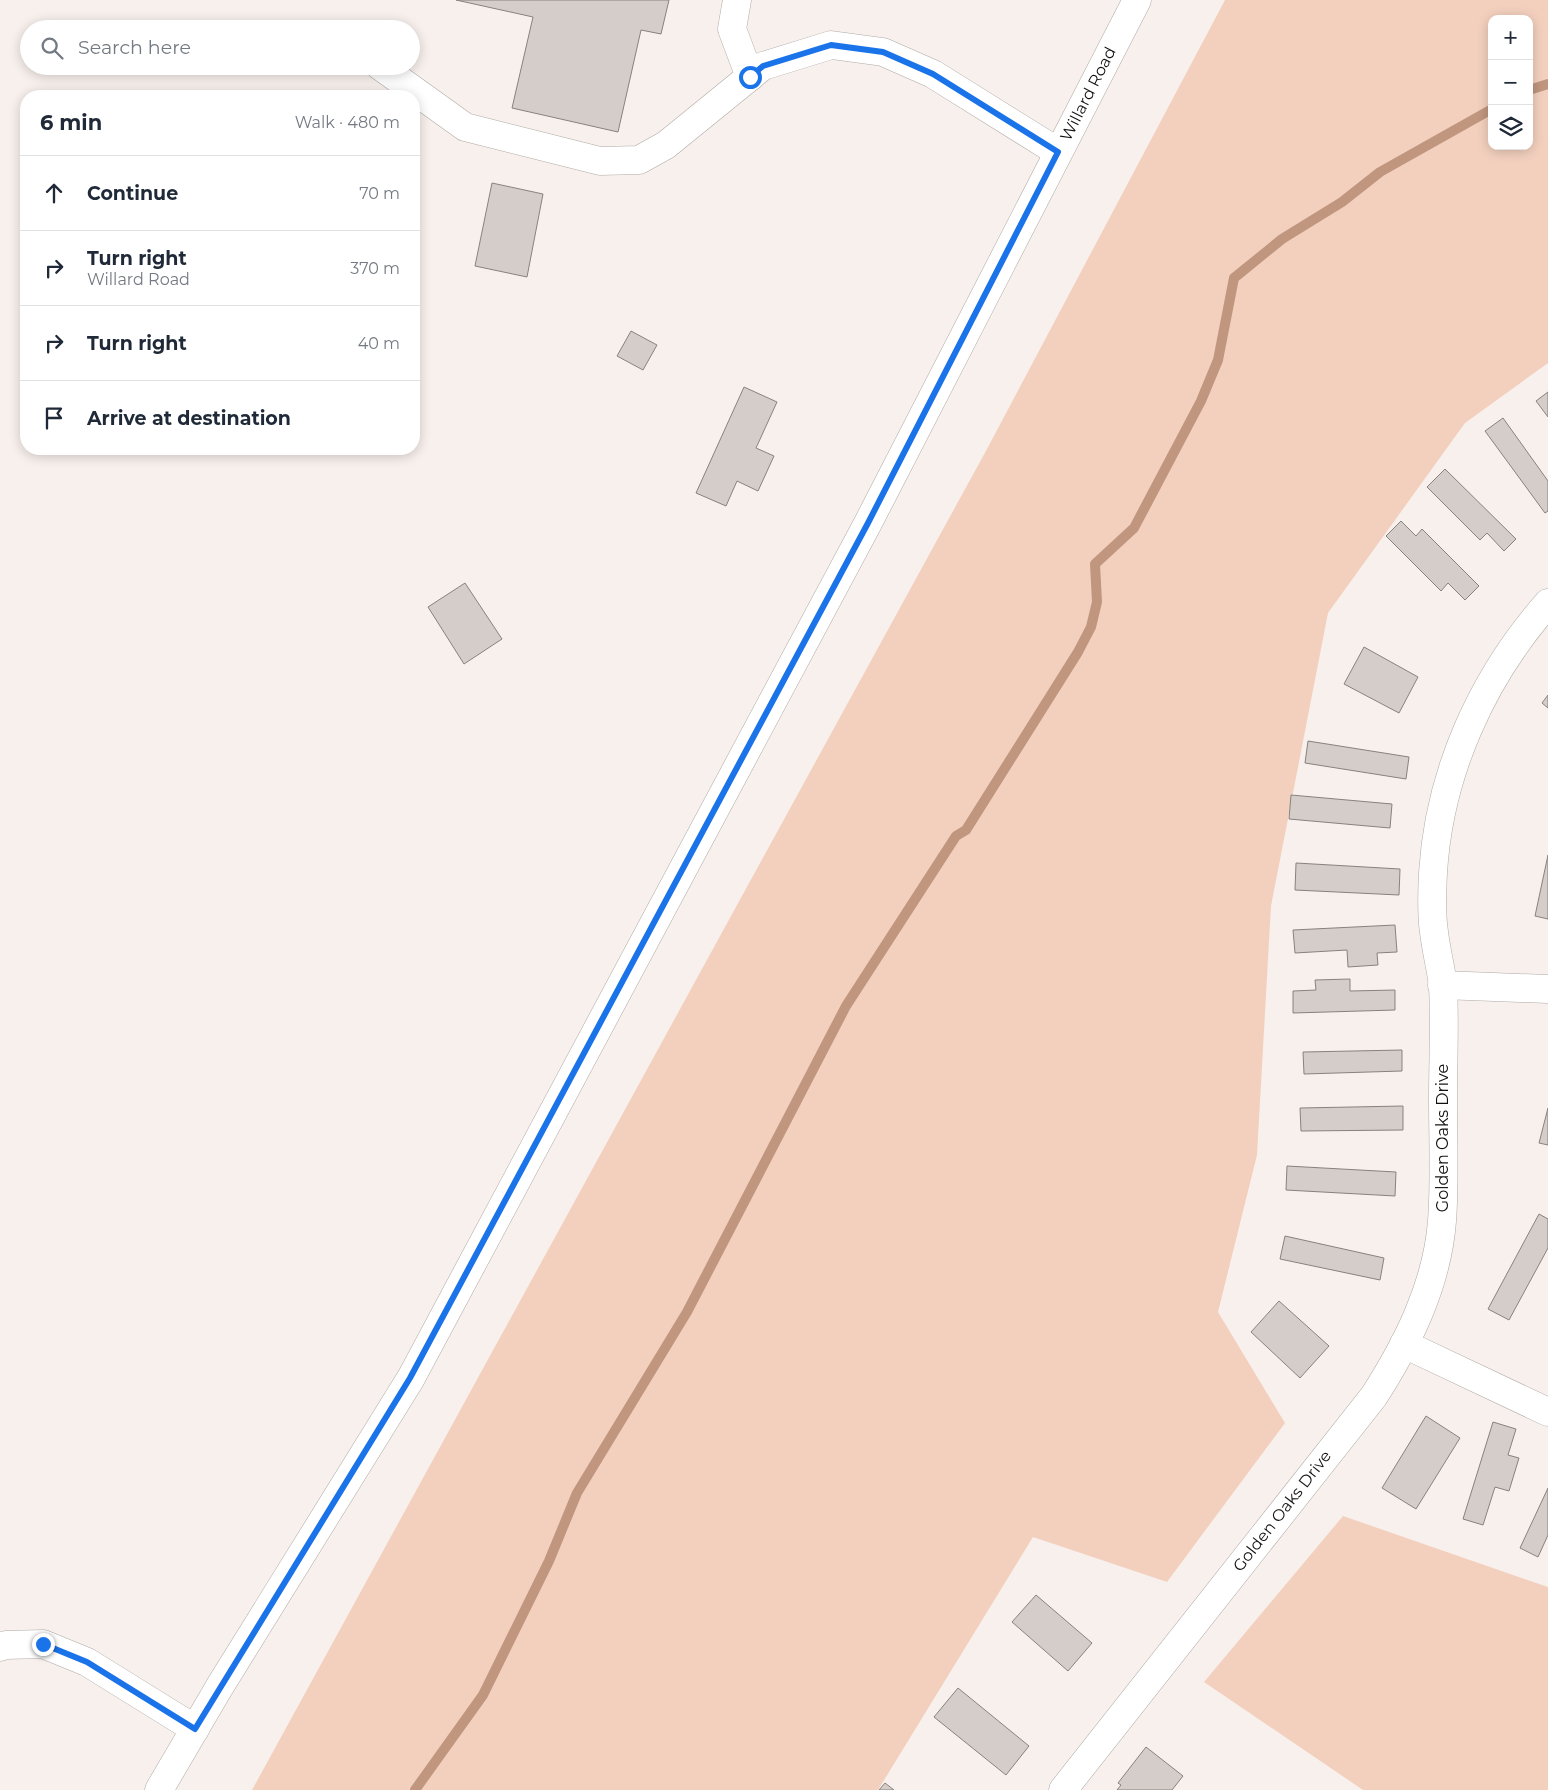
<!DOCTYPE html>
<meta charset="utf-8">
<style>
body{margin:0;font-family:Montserrat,sans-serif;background:#f2f2f3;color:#1f2937}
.controls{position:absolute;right:15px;top:15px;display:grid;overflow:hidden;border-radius:10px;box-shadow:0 2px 12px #0003}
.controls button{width:45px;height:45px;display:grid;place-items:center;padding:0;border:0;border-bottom:1px solid #e0e1e3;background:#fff;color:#1f2937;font:25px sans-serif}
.stop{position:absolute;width:15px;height:15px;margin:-11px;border:4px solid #1a73e8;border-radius:50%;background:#fff}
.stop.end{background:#1a73e8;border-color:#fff;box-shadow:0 1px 5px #0008}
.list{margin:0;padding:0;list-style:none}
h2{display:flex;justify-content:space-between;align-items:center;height:65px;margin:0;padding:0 20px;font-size:21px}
h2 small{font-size:16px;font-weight:400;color:#747a83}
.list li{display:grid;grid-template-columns:32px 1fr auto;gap:15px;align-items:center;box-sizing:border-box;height:75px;padding:0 20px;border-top:1px solid #e0e1e3}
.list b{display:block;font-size:19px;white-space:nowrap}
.list p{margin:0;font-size:16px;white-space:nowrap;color:#747a83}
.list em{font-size:16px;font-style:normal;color:#747a83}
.icon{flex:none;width:28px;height:28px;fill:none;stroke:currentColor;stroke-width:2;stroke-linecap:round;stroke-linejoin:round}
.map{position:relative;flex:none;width:1548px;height:1790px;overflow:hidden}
.search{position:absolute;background:#fff;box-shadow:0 2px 12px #0003;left:20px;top:20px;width:400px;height:55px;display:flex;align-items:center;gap:12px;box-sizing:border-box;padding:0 18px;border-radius:28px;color:#747a83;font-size:19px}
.panel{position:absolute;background:#fff;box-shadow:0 2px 12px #0003;left:20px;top:90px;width:400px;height:365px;border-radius:20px}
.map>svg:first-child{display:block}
.green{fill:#f3d0be;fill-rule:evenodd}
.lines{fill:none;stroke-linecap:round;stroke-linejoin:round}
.stream{stroke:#c0967f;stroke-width:10}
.building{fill:#d4cdc9;stroke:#88827e}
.minor-casing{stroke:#b0aaa6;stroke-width:29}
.minor{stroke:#fff;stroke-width:28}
.route{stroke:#1a73e8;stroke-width:6}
.labels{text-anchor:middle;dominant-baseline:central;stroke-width:4;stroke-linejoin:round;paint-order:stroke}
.street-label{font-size:16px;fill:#131110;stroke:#fff}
</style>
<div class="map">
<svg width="1548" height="1790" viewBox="0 0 1548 1790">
<rect width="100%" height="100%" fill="#f8f0ed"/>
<g class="green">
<path d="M 1225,0 L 1548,0 L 1548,363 L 1465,423 L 1328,613 L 1271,906 L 1257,1155 L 1218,1312 L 1285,1423 L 1167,1582 L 1033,1537 L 878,1790 L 252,1790 L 987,449 ZM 1492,19 L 1529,19 L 1529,146 L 1492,146 Z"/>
<path d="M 1343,1516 L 1548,1587 L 1548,1790 L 1363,1790 L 1204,1682 Z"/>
</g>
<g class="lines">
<g class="stream">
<path d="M 1529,90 L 1548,84"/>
<path d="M 415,1790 L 483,1695 L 549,1561 L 577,1493 L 687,1312 L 846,1006 L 956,836 L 966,830 L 1078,652 L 1091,627 L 1097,602 L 1095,564 L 1134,528 L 1201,401 L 1218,360 L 1234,278 L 1282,239 L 1342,202 L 1380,172 L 1492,109"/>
</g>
</g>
<g class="building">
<path d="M 456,0 L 669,0 L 661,34 L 641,30 L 618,132 L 512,108 L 533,17 Z"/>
<path d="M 492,183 L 543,194 L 527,277 L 475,266 Z"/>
<path d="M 631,331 L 657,345 L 643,370 L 617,356 Z"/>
<path d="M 744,387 L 777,402 L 756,448 L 774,456 L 758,491 L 737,481 L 726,506 L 696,493 Z"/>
<path d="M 1548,392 L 1548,417 L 1536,401 Z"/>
<path d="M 1503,418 L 1548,481 L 1548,511 L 1545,513 L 1485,431 Z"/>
<path d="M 1445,469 L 1516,539 L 1504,551 L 1487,533 L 1480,540 L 1427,487 Z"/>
<path d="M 1401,521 L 1416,536 L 1422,529 L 1479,586 L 1465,600 L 1448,583 L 1441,591 L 1386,536 Z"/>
<path d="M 465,583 L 502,639 L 464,664 L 428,607 Z"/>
<path d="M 1364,647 L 1418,677 L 1399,713 L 1344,684 Z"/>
<path d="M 1548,695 L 1548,708 L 1542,703 Z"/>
<path d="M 1308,741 L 1409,757 L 1406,779 L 1305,763 Z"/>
<path d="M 1291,795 L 1392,804 L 1390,828 L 1289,819 Z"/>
<path d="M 1548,855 L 1548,919 L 1535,916 Z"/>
<path d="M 1296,863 L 1400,869 L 1399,895 L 1295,890 Z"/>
<path d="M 1395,925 L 1397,952 L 1377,953 L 1378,965 L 1348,967 L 1347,950 L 1295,953 L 1293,930 Z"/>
<path d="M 1350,979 L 1350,991 L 1395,990 L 1395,1010 L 1293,1013 L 1293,991 L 1316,990 L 1315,980 Z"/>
<path d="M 1402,1050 L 1402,1071 L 1304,1074 L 1303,1052 Z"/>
<path d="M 1403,1106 L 1403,1130 L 1301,1131 L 1300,1108 Z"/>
<path d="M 1548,1108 L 1548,1145 L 1539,1143 Z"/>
<path d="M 1287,1166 L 1396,1172 L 1395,1196 L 1286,1190 Z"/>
<path d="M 1539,1214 L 1548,1219 L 1548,1248 L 1509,1320 L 1488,1309 Z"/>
<path d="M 1285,1236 L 1384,1258 L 1380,1280 L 1280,1259 Z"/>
<path d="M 1279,1301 L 1329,1346 L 1300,1378 L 1251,1332 Z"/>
<path d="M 1426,1416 L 1460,1438 L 1416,1509 L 1382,1488 Z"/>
<path d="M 1493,1422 L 1516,1429 L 1508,1455 L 1519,1458 L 1509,1491 L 1495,1487 L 1483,1525 L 1463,1519 Z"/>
<path d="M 1548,1488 L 1548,1535 L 1538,1557 L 1520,1548 Z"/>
<path d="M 1036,1595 L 1092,1643 L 1068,1671 L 1012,1622 Z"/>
<path d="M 958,1688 L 1029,1746 L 1006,1775 L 934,1717 Z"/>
<path d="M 1146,1747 L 1183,1776 L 1172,1790 L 1117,1790 L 1121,1785 L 1118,1783 Z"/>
<path d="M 885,1783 L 894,1790 L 879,1790 Z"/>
</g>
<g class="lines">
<g class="minor-casing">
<g id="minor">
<path d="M 737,0 L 732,29 L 750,77"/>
<path d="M 380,66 L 465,127 L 600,161 L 639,160 L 666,145 L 763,66 L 831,45 L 883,52 L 933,74 L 1058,152"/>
<path d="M 1442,985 L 1548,989"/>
<path d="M 1404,1344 L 1548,1412"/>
<path d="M 0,1647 L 6,1645 L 43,1644 L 87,1662 L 195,1729"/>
<path d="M 159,1790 L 220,1686 L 411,1378 L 868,523 L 1137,0"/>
<path d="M 1063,1790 L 1374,1396 C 1408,1343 1437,1285 1442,1221 C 1445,1181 1443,1140 1443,1099 C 1443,1062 1445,1023 1443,986 C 1441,968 1436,950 1434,932 C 1431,913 1432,892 1433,873 C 1439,773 1482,678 1548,603"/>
</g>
</g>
<use href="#minor" class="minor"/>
</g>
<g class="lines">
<path class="route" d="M 43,1644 L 87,1662 L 195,1729 L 410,1378 L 868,523 L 1058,152 L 933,74 L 883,52 L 831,45 L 763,66 L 750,77"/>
</g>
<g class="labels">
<g class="street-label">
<text transform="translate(1088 94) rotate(-63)">Willard Road</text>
<text transform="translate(1442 1138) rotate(-90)">Golden Oaks Drive</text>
<text transform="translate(1282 1511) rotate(-52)">Golden Oaks Drive</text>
</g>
</g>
</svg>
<div class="controls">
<button>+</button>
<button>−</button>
<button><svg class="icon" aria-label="layers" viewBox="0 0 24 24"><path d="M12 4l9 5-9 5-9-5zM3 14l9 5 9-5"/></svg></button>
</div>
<div class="stop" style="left:750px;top:77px"></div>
<div class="stop end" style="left:43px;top:1644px"></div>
<div class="search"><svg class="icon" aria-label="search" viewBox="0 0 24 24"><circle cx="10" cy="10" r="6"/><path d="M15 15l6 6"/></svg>Search here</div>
<section class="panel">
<h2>6 min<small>Walk · 480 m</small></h2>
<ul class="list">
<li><svg class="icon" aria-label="ahead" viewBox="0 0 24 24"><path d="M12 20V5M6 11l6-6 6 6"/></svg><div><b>Continue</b></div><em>70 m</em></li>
<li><svg class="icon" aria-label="right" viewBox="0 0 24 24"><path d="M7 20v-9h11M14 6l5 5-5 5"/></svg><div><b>Turn right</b><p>Willard Road</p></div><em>370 m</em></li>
<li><svg class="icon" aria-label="right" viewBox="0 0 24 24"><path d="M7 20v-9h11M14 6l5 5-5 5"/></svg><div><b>Turn right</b></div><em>40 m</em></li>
<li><svg class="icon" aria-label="arrive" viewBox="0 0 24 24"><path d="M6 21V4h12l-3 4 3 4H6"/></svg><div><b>Arrive at destination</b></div></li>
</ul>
</section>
</div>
